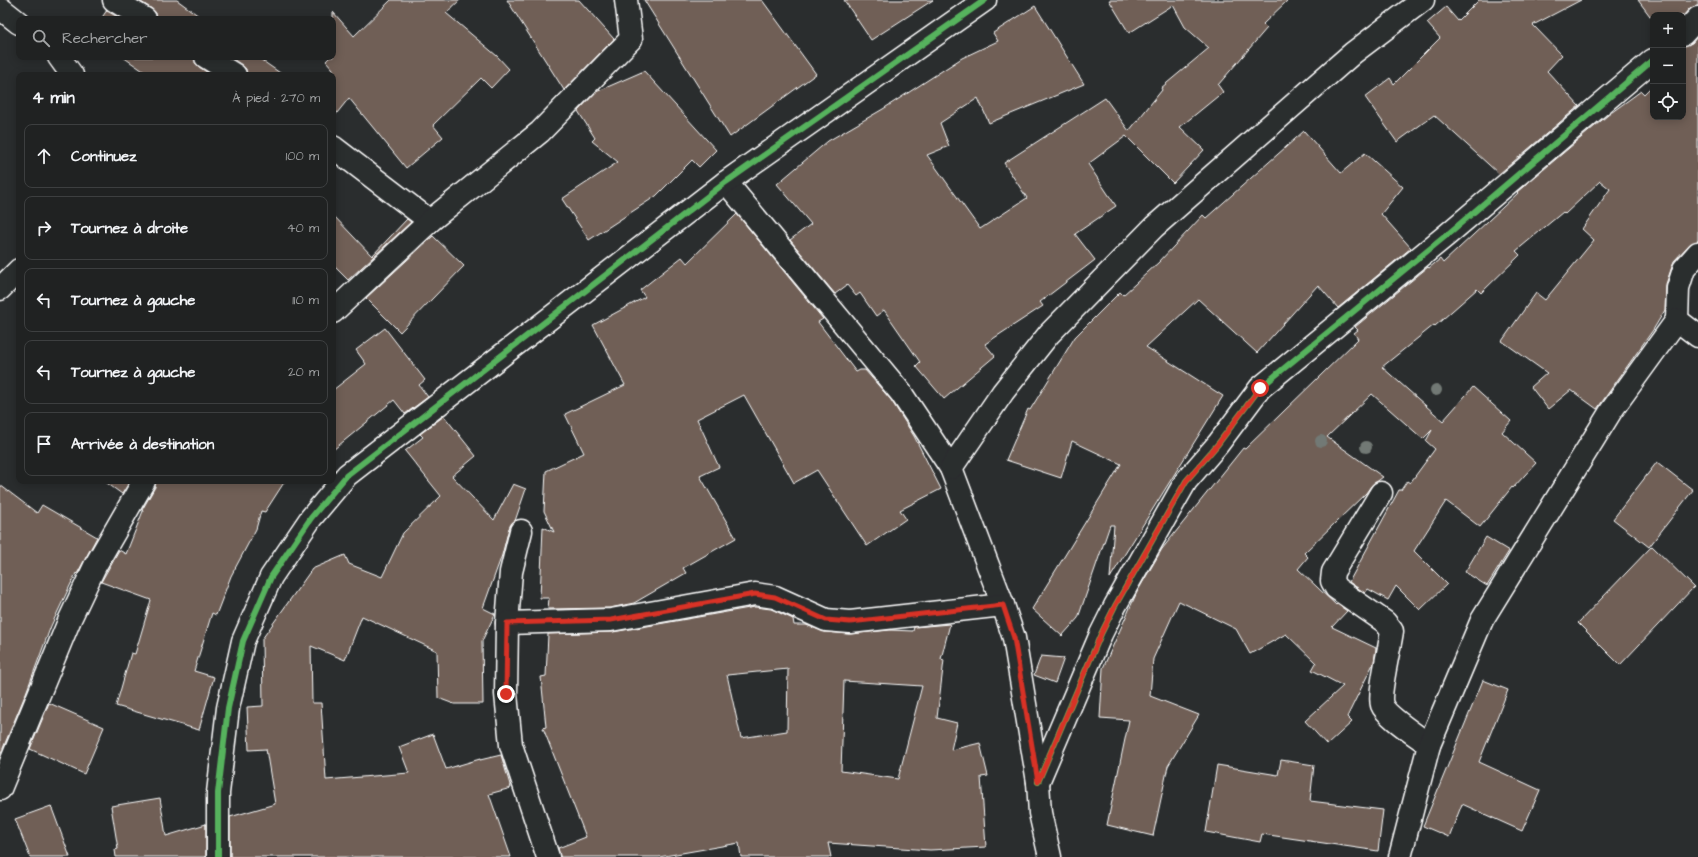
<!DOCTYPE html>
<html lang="fr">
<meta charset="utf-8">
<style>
body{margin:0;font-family:"Architects Daughter",sans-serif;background:#282a2a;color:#f1f3f6}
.controls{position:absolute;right:12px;top:12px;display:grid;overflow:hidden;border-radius:8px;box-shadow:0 2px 10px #0003}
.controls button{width:36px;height:36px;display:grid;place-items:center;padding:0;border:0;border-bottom:1px solid #3d3f40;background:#202222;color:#f1f3f6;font:20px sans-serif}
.stop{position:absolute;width:12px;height:12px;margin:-9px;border:3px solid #d93025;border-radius:50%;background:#fff}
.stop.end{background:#d93025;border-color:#fff;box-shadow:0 1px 4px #0008}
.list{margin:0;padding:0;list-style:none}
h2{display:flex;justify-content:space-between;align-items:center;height:52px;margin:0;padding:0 16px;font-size:17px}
h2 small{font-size:13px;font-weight:400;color:#a2a4a5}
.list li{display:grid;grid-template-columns:26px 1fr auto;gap:12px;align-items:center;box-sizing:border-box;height:64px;margin:0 8px 8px;padding:0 8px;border:1px solid #3d3f40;border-radius:8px}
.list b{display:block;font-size:15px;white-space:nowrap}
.list em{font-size:13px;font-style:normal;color:#a2a4a5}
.icon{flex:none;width:22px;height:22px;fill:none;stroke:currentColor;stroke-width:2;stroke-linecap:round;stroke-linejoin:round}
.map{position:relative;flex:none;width:1698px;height:857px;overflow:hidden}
.search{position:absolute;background:#202222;box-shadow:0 2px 10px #0003;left:16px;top:16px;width:320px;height:44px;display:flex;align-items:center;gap:10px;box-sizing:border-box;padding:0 14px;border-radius:8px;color:#a2a4a5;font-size:15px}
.panel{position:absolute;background:#202222;box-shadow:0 2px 10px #0003;left:16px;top:72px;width:320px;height:412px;border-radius:8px}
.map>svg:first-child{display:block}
.building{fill:#6f5f56;stroke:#fff;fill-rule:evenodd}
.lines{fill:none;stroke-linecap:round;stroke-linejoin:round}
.minor-casing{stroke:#fff;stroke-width:25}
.minor{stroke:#2a2d2e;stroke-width:22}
.cycleway-casing{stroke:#2a2d2e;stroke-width:8}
.cycleway{stroke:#56b35d;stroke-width:6}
.tree{fill:#727974}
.route{stroke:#d93025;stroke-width:5}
</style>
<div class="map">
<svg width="1698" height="857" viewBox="0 0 1698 857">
<rect width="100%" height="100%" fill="#2a2d2e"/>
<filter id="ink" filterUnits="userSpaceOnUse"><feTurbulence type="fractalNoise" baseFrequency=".025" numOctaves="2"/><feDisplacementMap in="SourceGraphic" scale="8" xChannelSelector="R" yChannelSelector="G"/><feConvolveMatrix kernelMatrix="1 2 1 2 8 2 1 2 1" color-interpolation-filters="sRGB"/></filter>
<g filter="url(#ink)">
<g class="building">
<path d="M 138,0 L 177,0 L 203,19 L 157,19 L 156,13 L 152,9 Z"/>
<path d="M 391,0 L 460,0 L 446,13 L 497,56 L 509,69 L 491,88 L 481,78 L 433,125 L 443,137 L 406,168 L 349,98 L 333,118 L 333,69 L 326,61 L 330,57 L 333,57 L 333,12 L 354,36 Z"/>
<path d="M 507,0 L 579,0 L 614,39 L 564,90 Z"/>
<path d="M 644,0 L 762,0 L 816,74 L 730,137 Z"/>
<path d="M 844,0 L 933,0 L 871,40 Z"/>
<path d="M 1109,0 L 1288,0 L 1263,24 L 1267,28 L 1218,85 L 1223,92 L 1180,127 L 1204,150 L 1173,183 L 1126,136 L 1088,164 L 1116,206 L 1075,234 L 1095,260 L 1040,302 L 1043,306 L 985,344 L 995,356 L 944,399 L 916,366 L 920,362 L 884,310 L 876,316 L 860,293 L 856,296 L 847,285 L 835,294 L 790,240 L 811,224 L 777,184 L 828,141 L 883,109 L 962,58 L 998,41 L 993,33 L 1035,6 L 1084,84 L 989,123 L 978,98 L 940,123 L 949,146 L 927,155 L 980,229 L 1027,198 L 1004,163 L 1105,98 L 1129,131 L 1162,90 L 1161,88 L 1209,48 L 1185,27 L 1173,5 L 1129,33 Z"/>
<path d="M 1479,0 L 1581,0 L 1533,25 L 1562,55 L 1547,71 L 1579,106 L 1499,174 L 1434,115 L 1397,142 L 1365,97 L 1390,78 L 1394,84 L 1440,38 L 1427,23 L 1446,7 L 1458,21 Z"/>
<path d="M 1638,0 L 1698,0 L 1698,6 L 1689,9 L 1683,16 L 1653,15 L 1653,20 Z"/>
<path d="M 107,10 L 107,11 L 121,19 L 101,19 Z"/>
<path d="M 1698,36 L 1698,241 L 1689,245 L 1674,261 L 1666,284 L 1665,310 L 1653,330 L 1597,409 L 1571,390 L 1548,409 L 1531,387 L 1547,373 L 1502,341 L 1536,293 L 1545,300 L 1594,240 L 1582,229 L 1610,189 L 1600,181 L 1565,214 L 1563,212 L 1516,251 L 1520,255 L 1481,293 L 1477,289 L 1435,326 L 1434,325 L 1382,367 L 1443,421 L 1473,387 L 1511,421 L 1502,432 L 1536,463 L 1513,488 L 1512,487 L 1480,527 L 1446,501 L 1414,551 L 1447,584 L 1420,610 L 1396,586 L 1388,600 L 1368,589 L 1365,593 L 1349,582 L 1399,490 L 1401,490 L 1407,481 L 1410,483 L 1435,449 L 1426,441 L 1432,430 L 1423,439 L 1372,394 L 1327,437 L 1383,477 L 1371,486 L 1366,493 L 1304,553 L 1308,557 L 1298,569 L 1336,605 L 1337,604 L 1347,611 L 1332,627 L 1376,648 L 1374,662 L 1347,717 L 1352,722 L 1327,745 L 1305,721 L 1343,686 L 1312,670 L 1316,663 L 1286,634 L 1250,654 L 1236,629 L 1179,601 L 1153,659 L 1150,696 L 1199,715 L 1168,766 L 1153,836 L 1107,825 L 1129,720 L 1100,718 L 1103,668 L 1137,592 L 1162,549 L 1243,448 L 1245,449 L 1358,339 L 1354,333 L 1358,330 L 1355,327 L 1428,267 L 1429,268 L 1440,259 L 1443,263 L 1518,193 L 1517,192 L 1608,115 L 1641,91 L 1644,94 L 1653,85 L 1653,117 L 1683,117 L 1683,46 L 1692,43 Z"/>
<path d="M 123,57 L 194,57 L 195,63 L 199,67 L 211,75 L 149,75 Z"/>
<path d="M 230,57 L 257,57 L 283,75 L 247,75 L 246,69 L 242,65 Z"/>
<path d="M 644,71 L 716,150 L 699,167 L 692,160 L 656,196 L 589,240 L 562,199 L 618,162 L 592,141 L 595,138 L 578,111 L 596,92 Z"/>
<path d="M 1304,131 L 1341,173 L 1365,153 L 1403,187 L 1381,214 L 1411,248 L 1338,308 L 1318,285 L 1257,353 L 1198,299 L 1146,347 L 1223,396 L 1110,578 L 1114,525 L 1110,525 L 1078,618 L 1062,636 L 1032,609 L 1121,464 L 1072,441 L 1061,478 L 1006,460 L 1028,409 L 1030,410 L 1075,337 L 1120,292 L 1123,295 L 1159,262 L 1203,215 L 1206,218 Z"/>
<path d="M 737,214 L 823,319 L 818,322 L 856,372 L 860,370 L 865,370 L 891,400 L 914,436 L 941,489 L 900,510 L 906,519 L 867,546 L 817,470 L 794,483 L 744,395 L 697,419 L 719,467 L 700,476 L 736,538 L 683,568 L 686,573 L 634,603 L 610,608 L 548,609 L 549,598 L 540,598 L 543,527 L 554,532 L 544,511 L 546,471 L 584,453 L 565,414 L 625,385 L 593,325 L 645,297 L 640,290 L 682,257 L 687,263 Z"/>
<path d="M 333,215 L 372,256 L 407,219 L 411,222 L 348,280 L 333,265 Z"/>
<path d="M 433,236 L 464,266 L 400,332 L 366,298 Z"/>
<path d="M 385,328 L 425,380 L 419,385 L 428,397 L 405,414 L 394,400 L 333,450 L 333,390 L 366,364 L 356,350 Z"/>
<path d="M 444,416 L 476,456 L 452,476 L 494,520 L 513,484 L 526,489 L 515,521 L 509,528 L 502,555 L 483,608 L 495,614 L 482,641 L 483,704 L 454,704 L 438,698 L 437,651 L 362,616 L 345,660 L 311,646 L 312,703 L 321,703 L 326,780 L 409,773 L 399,747 L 433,734 L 446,769 L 480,759 L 480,760 L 501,755 L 511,788 L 489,794 L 511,857 L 230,857 L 230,817 L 275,804 L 266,749 L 249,750 L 247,707 L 263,706 L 262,639 L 312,569 L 345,555 L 349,564 L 382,577 L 403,533 L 441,496 L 405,451 L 423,437 L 420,434 Z"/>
<path d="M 1657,462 L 1693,490 L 1649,547 L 1613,519 Z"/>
<path d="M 104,481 L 130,481 L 122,494 Z"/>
<path d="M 156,481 L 285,481 L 265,512 L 261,511 L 256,529 L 231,576 L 216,615 L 212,613 L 194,671 L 214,677 L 199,730 L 116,706 L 131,653 L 135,654 L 151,600 L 101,582 L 119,550 L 126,554 L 143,511 L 142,510 L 155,487 Z"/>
<path d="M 0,485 L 37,513 L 42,505 L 97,537 L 77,574 L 76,573 L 51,626 L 26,693 L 1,753 L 0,753 Z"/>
<path d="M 1486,537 L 1509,551 L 1487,586 L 1465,572 Z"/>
<path d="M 1652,546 L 1694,587 L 1620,665 L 1578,623 Z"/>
<path d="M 755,607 L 771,609 L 793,619 L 794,625 L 806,625 L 825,632 L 849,634 L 890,630 L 913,631 L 914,627 L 950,624 L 941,659 L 944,660 L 937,718 L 957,723 L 951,750 L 980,743 L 988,776 L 981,777 L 986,847 L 930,850 L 828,843 L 831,857 L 741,857 L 739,843 L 659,857 L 560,857 L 558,848 L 586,837 L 543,728 L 546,727 L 541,677 L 546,676 L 548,634 L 613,632 ZM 788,669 L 787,731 L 741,738 L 727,675 ZM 844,681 L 922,686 L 898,779 L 841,771 Z"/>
<path d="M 1041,656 L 1064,658 L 1055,683 L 1034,675 Z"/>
<path d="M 1483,680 L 1508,690 L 1479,762 L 1540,790 L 1522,831 L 1462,804 L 1449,837 L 1423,826 Z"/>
<path d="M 49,703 L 104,727 L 84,774 L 30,749 Z"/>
<path d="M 1281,760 L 1314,765 L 1310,801 L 1383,810 L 1378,851 L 1262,834 L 1260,842 L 1206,832 L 1217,765 L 1278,775 Z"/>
<path d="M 160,798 L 166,836 L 206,824 L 206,857 L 116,857 L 115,850 L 118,849 L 111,806 Z"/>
<path d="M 51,806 L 70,857 L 30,857 L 15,819 Z"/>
</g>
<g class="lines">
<g class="minor-casing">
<g id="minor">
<path d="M 114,0 L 145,19"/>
<path d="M 0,8 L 19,23"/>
<path d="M 1683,34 L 1698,18"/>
<path d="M 59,57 L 72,75"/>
<path d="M 206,57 L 235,75"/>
<path d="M 333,147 L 430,221"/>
<path d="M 726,182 L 901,393 L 951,468 L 1003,605 L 1014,638 L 1038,782 L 1040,813 L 1050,857"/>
<path d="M 0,289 L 19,270"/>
<path d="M 333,312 L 430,221 L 540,132 L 631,39 L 626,0"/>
<path d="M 1677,320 L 1678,288 L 1684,269 L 1698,253"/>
<path d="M 951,468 L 1003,392 L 1049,334 L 1154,227 L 1353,53 L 1423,0"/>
<path d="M 1381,493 L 1333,572 L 1332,581 L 1336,588 L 1385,622 L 1392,631 C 1390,647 1378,694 1382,705 C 1386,716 1419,737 1429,745"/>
<path d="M 521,531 L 511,572 L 507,623 L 506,694 L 511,745 L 548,857"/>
<path d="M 507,623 L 611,620 L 755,594 L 775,597 L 826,620 L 850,622 L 1003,605"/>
<path d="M 1038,782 L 1101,634 L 1115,606 L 1186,481 L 1218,444 L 1260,388 L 1448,234 L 1653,60"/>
<path d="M 0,789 L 70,619 L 95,566 L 144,481"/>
<path d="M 218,857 L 218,793 L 228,708 L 243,641 L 271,577 L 311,518 L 347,475 L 726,182 L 985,0"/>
<path d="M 1400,857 L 1429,745 L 1482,620 L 1611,411 L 1677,320 L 1698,336"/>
</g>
</g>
<use href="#minor" class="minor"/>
<g class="cycleway-casing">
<g id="cycleway">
<path d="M 1038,782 L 1101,634 L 1115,606 L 1186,481 L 1218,444 L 1260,388 L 1448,234 L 1653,60"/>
<path d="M 218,857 L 218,793 L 228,708 L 243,641 L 271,577 L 311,518 L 347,475 L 726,182 L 985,0"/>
</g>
</g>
<use href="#cycleway" class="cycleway"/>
</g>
<g class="tree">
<circle cx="1436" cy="390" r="6"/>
<circle cx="1321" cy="441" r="6"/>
<circle cx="1366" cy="447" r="6"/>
</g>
</g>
<g class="lines" filter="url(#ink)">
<path class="route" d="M 506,694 L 507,623 L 611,620 L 755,594 L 775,597 L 826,620 L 850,622 L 1003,605 L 1014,638 L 1038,782 L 1101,634 L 1115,606 L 1186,481 L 1218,444 L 1260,388"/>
</g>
</svg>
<div class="controls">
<button>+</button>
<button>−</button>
<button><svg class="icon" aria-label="locate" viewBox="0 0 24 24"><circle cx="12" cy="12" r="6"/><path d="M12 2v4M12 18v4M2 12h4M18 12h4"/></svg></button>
</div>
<div class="stop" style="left:1260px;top:388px"></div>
<div class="stop end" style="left:506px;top:694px"></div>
<div class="search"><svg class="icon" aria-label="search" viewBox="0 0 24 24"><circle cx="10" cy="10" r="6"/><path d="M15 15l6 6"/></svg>Rechercher</div>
<section class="panel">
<h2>4 min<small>À pied · 270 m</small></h2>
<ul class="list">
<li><svg class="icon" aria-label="ahead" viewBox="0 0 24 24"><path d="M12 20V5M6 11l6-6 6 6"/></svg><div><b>Continuez</b></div><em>100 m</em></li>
<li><svg class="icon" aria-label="right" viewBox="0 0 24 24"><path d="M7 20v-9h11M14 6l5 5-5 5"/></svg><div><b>Tournez à droite</b></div><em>40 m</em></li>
<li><svg class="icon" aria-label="left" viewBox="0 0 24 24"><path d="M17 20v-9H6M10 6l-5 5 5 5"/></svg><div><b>Tournez à gauche</b></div><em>110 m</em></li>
<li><svg class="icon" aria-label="left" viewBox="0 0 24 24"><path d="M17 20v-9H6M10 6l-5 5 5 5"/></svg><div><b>Tournez à gauche</b></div><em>20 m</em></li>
<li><svg class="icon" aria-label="arrive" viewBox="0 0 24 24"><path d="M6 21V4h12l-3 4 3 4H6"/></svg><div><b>Arrivée à destination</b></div></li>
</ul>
</section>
</div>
